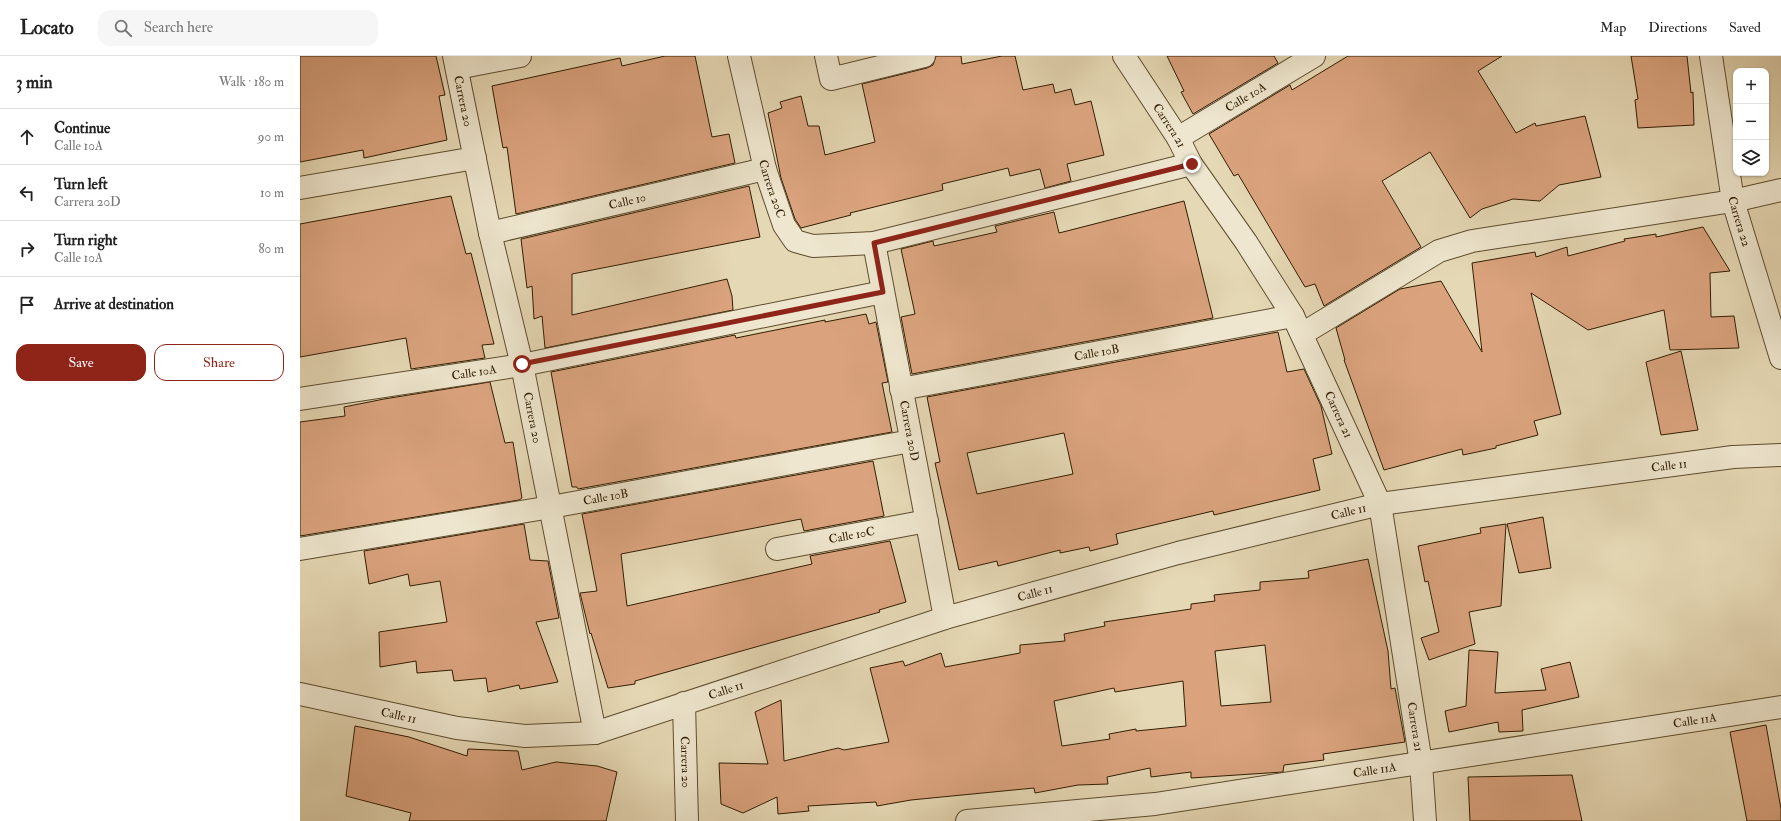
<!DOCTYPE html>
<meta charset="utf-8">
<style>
body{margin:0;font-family:"IM FELL Double Pica",serif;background:#f6f6f6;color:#222}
.controls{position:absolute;right:12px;top:12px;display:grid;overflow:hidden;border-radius:8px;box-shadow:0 1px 3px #0004}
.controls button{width:36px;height:36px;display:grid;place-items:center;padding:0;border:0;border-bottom:1px solid #e0e0e0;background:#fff;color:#222;font:20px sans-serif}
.stop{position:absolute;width:12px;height:12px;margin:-9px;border:3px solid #8f2418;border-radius:50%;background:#fff}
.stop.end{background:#8f2418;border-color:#fff;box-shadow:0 1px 4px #0008}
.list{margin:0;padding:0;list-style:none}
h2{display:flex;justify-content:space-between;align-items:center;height:52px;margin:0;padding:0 16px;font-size:17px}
h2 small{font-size:13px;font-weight:400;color:#767676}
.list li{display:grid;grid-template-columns:26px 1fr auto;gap:12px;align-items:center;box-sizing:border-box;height:56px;padding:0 16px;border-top:1px solid #e0e0e0}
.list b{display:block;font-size:15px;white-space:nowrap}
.list p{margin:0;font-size:13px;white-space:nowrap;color:#767676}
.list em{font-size:13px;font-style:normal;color:#767676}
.actions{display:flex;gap:8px;padding:12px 16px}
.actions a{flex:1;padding:9px 0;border:1px solid #8f2418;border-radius:12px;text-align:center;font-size:14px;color:#8f2418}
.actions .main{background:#8f2418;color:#fff}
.icon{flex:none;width:22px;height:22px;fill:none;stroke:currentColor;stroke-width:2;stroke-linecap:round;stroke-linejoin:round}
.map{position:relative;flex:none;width:1481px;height:765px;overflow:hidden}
header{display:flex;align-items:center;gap:24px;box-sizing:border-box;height:56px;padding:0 20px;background:#fff;border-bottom:1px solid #e0e0e0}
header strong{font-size:19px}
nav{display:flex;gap:22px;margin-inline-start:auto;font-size:14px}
.search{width:280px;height:36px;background:#f6f6f6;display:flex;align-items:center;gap:10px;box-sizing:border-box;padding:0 14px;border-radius:12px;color:#767676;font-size:15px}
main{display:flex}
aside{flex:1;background:#fff}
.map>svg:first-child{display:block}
.building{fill:#daa37e;stroke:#311d01;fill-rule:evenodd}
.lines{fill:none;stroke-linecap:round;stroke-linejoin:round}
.minor-casing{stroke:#5e4c2e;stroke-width:24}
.minor{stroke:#eee6ce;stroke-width:22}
.route{stroke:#8f2418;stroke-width:5}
.labels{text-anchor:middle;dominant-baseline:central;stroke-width:3.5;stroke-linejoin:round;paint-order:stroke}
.street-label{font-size:12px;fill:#311d01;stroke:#eee6ce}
</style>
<header>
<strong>Locato</strong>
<div class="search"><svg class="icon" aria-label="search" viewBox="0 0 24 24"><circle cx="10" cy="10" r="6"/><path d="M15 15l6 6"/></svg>Search here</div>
<nav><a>Map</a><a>Directions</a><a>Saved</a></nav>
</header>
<main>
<aside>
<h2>3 min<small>Walk · 180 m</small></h2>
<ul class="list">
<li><svg class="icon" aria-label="ahead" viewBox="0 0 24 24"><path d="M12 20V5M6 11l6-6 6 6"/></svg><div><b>Continue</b><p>Calle 10A</p></div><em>90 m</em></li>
<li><svg class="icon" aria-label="left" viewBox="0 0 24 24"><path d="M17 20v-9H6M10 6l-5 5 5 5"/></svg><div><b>Turn left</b><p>Carrera 20D</p></div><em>10 m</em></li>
<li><svg class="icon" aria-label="right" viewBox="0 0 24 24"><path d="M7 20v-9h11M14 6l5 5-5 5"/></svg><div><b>Turn right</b><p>Calle 10A</p></div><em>80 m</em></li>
<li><svg class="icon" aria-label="arrive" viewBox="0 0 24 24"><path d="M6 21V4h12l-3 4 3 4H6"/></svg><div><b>Arrive at destination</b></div></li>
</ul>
<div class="actions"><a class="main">Save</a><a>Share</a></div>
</aside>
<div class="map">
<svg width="1481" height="765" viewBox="0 0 1481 765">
<rect width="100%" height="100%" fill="#e5d8b4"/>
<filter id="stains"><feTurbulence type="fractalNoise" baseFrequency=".005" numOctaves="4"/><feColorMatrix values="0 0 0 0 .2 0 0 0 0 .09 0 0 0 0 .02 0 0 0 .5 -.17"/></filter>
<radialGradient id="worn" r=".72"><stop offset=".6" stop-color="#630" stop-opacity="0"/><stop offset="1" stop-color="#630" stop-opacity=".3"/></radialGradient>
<g class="building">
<path d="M 0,0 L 136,0 L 145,39 L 139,40 L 147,84 L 64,102 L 63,94 L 0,106 Z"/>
<path d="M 365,0 L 395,0 L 412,81 L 429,78 L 435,107 L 216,158 L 207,91 L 203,92 L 192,30 L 320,2 L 322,10 Z"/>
<path d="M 636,0 L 661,0 L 662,8 L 702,0 L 715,0 L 723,34 L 753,28 L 755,37 L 771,33 L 775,49 L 791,45 L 804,99 L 767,108 L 771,125 L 745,132 L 740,113 L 710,120 L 708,112 L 642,128 L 643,134 L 550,157 L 551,159 L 501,172 L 495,163 L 481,122 L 468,57 L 482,52 L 480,46 L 501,40 L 508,70 L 519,70 L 525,99 L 575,86 L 562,28 L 627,12 L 633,9 Z"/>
<path d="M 867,0 L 974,0 L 978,7 L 893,58 L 881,36 L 884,35 Z"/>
<path d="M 1048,0 L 1202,0 L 1178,15 L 1216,77 L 1235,67 L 1236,70 L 1285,60 L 1301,121 L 1259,129 L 1240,145 L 1213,143 L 1182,153 L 1170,162 L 1130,96 L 1082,125 L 1121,191 L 1024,250 L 1015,228 L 1005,231 L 938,118 L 934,120 L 909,78 L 990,29 L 992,34 Z"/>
<path d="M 1331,0 L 1387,0 L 1391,37 L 1393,36 L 1394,69 L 1338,72 L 1335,44 L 1338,43 Z"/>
<path d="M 449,130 L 460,181 L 272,218 L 272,259 L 427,223 L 432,240 L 433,254 L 245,292 L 242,260 L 234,263 L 232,230 L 227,232 L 221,183 Z"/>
<path d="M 151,140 L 166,198 L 171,197 L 194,288 L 182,289 L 185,302 L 111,313 L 106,282 L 0,301 L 0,168 Z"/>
<path d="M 884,145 L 913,262 L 612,318 L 601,261 L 615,258 L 601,193 L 633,185 L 634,190 L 697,176 L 695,170 L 754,156 L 759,177 Z"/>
<path d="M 1403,171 L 1430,215 L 1410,217 L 1411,261 L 1434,260 L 1439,292 L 1370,294 L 1364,254 L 1288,274 L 1231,237 L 1261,358 L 1234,365 L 1238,379 L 1196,390 L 1196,392 L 1163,399 L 1162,393 L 1084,414 L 1044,304 L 1045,304 L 1036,272 L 1100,233 L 1141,225 L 1182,296 L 1172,207 L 1235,196 L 1236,201 L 1267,191 L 1268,200 L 1325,185 L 1324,183 L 1356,178 L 1356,181 Z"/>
<path d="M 566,258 L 569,268 L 576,266 L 588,326 L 582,327 L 592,376 L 278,433 L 277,431 L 272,431 L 251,316 L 435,279 L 436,282 L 525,264 L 525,266 Z"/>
<path d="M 978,276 L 987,316 L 1004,313 L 1021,350 L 1032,398 L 1013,403 L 1020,434 L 914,459 L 913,455 L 816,478 L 818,488 L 790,495 L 789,491 L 760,497 L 760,494 L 698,510 L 697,505 L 659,514 L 635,407 L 640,406 L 627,341 ZM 764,377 L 773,418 L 677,438 L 667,397 Z"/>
<path d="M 1381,295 L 1398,374 L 1361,379 L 1346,306 Z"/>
<path d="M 190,326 L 205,387 L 213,386 L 222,442 L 219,444 L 0,480 L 0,366 L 45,360 L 44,351 L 84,343 Z"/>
<path d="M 573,405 L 584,460 L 504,475 L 501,463 L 321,498 L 327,550 L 512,508 L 510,500 L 590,485 L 606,546 L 579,554 L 580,556 L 335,625 L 335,628 L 308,632 L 291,577 L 290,578 L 280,537 L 297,535 L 282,458 Z"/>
<path d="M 1243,461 L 1251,512 L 1219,517 L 1207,468 Z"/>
<path d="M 224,468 L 230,504 L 248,505 L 259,562 L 236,566 L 258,626 L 220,633 L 219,629 L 188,636 L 186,622 L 154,625 L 152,614 L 117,617 L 116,605 L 80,611 L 79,576 L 147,566 L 140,525 L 110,530 L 108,518 L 69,528 L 64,495 Z"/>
<path d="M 1206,468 L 1201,550 L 1169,556 L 1175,588 L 1129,604 L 1121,582 L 1139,576 L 1128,525 L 1125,526 L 1118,490 L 1181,477 L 1180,472 Z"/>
<path d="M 1068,503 L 1088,595 L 1091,633 L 1095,632 L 1105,686 L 1023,698 L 1024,704 L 984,709 L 983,716 L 891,722 L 891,716 L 851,721 L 850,712 L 807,721 L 808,728 L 778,729 L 735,737 L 734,732 L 611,744 L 577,750 L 576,746 L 508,750 L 509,755 L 478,758 L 477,741 L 443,757 L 421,748 L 419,707 L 468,708 L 455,656 L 481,644 L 484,705 L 538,692 L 544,694 L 589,686 L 570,612 L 603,605 L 605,610 L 641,597 L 645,611 L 720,597 L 720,589 L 765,585 L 764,578 L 805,570 L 804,566 L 891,553 L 891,548 L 915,545 L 914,539 L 960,534 L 960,526 L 1009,522 L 1008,515 ZM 965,589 L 971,646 L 921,650 L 915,595 ZM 883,625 L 886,670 L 836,675 L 836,673 L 809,678 L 810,683 L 762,690 L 754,645 L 814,632 L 815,636 Z"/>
<path d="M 1169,594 L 1198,596 L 1195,637 L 1246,634 L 1241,613 L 1270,606 L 1279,641 L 1222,654 L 1223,675 L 1199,676 L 1198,666 L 1149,676 L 1145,655 L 1166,650 Z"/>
<path d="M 1466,669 L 1481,753 L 1481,765 L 1447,765 L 1430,676 Z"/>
<path d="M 55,670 L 109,681 L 167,700 L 168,693 L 218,695 L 222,714 L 256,706 L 297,710 L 317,716 L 306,765 L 109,765 L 111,757 L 46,740 Z"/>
<path d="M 1272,719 L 1282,765 L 1170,765 L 1168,721 Z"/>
</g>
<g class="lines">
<g class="minor-casing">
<g id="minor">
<path id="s1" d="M 154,0 L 190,177 L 222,309 L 295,677"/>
<path id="s2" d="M 439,0 L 465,113 L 484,169 L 495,185 L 513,190 L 574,187 L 891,108"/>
<path d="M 526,0 L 531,23 L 624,0"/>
<path id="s3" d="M 824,0 L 878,82 L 891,108 L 946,186 L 993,260 L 1080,448 L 1121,707 L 1125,765"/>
<path id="s4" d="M 1411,0 L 1433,145 L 1481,302"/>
<path d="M 157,12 L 220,0"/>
<path id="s5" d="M 878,82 L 1014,0"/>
<path d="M 0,132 L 175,102"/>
<path id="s6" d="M 190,177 L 465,113"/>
<path id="s7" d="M 574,187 L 645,562"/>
<path d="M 1002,278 L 1139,195 L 1172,185 L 1433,145 L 1481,134"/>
<path id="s8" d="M 601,333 L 993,260"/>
<path id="s9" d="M 0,343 L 222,309 L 583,236"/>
<path id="s10" d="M 0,493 L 251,451 L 611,385"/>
<path id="s11" d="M 477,493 L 627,465"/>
<path id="s12" d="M 0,638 L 157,672 L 225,680 L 295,677 L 645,562 L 878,497 L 1080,448 L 1433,401 L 1481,399"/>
<path id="s13" d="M 384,647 L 387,765"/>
<path id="s14" d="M 667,765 L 855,748 L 1481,651"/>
</g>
</g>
<use href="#minor" class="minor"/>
</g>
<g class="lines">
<path class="route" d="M 222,308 L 583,236 L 574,187 L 892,108"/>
</g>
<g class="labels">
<g class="street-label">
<text stroke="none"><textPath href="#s5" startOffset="79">Calle 10A</textPath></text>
<text stroke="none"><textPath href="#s1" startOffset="46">Carrera 20</textPath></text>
<text stroke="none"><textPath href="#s3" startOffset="83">Carrera 21</textPath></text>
<text stroke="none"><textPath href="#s2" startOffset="137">Carrera 20C</textPath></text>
<text stroke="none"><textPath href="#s6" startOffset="141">Calle 10</textPath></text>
<text stroke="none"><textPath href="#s4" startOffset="168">Carrera 22</textPath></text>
<text stroke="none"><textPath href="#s8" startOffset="199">Calle 10B</textPath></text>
<text stroke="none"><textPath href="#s9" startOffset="176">Calle 10A</textPath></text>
<text stroke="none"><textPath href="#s3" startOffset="419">Carrera 21</textPath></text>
<text stroke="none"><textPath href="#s1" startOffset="370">Carrera 20</textPath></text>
<text stroke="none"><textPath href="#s7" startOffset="191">Carrera 20D</textPath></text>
<text stroke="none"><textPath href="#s12" startOffset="1409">Calle 11</textPath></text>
<text stroke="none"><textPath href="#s10" startOffset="310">Calle 10B</textPath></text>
<text stroke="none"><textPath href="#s12" startOffset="1085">Calle 11</textPath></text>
<text stroke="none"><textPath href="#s11" startOffset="76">Calle 10C</textPath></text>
<text stroke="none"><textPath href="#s12" startOffset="761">Calle 11</textPath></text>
<text stroke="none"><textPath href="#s12" startOffset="437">Calle 11</textPath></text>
<text stroke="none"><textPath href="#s12" startOffset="101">Calle 11</textPath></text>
<text stroke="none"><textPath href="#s14" startOffset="735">Calle 11A</textPath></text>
<text stroke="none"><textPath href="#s3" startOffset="743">Carrera 21</textPath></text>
<text stroke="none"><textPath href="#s13" startOffset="59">Carrera 20</textPath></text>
<text stroke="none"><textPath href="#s14" startOffset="411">Calle 11A</textPath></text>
</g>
</g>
<rect width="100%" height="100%" filter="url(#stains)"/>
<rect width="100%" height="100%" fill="url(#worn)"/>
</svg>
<div class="controls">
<button>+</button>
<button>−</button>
<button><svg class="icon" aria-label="layers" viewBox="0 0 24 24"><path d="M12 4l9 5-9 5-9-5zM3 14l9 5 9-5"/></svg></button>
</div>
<div class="stop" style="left:222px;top:308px"></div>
<div class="stop end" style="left:892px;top:108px"></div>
</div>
</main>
